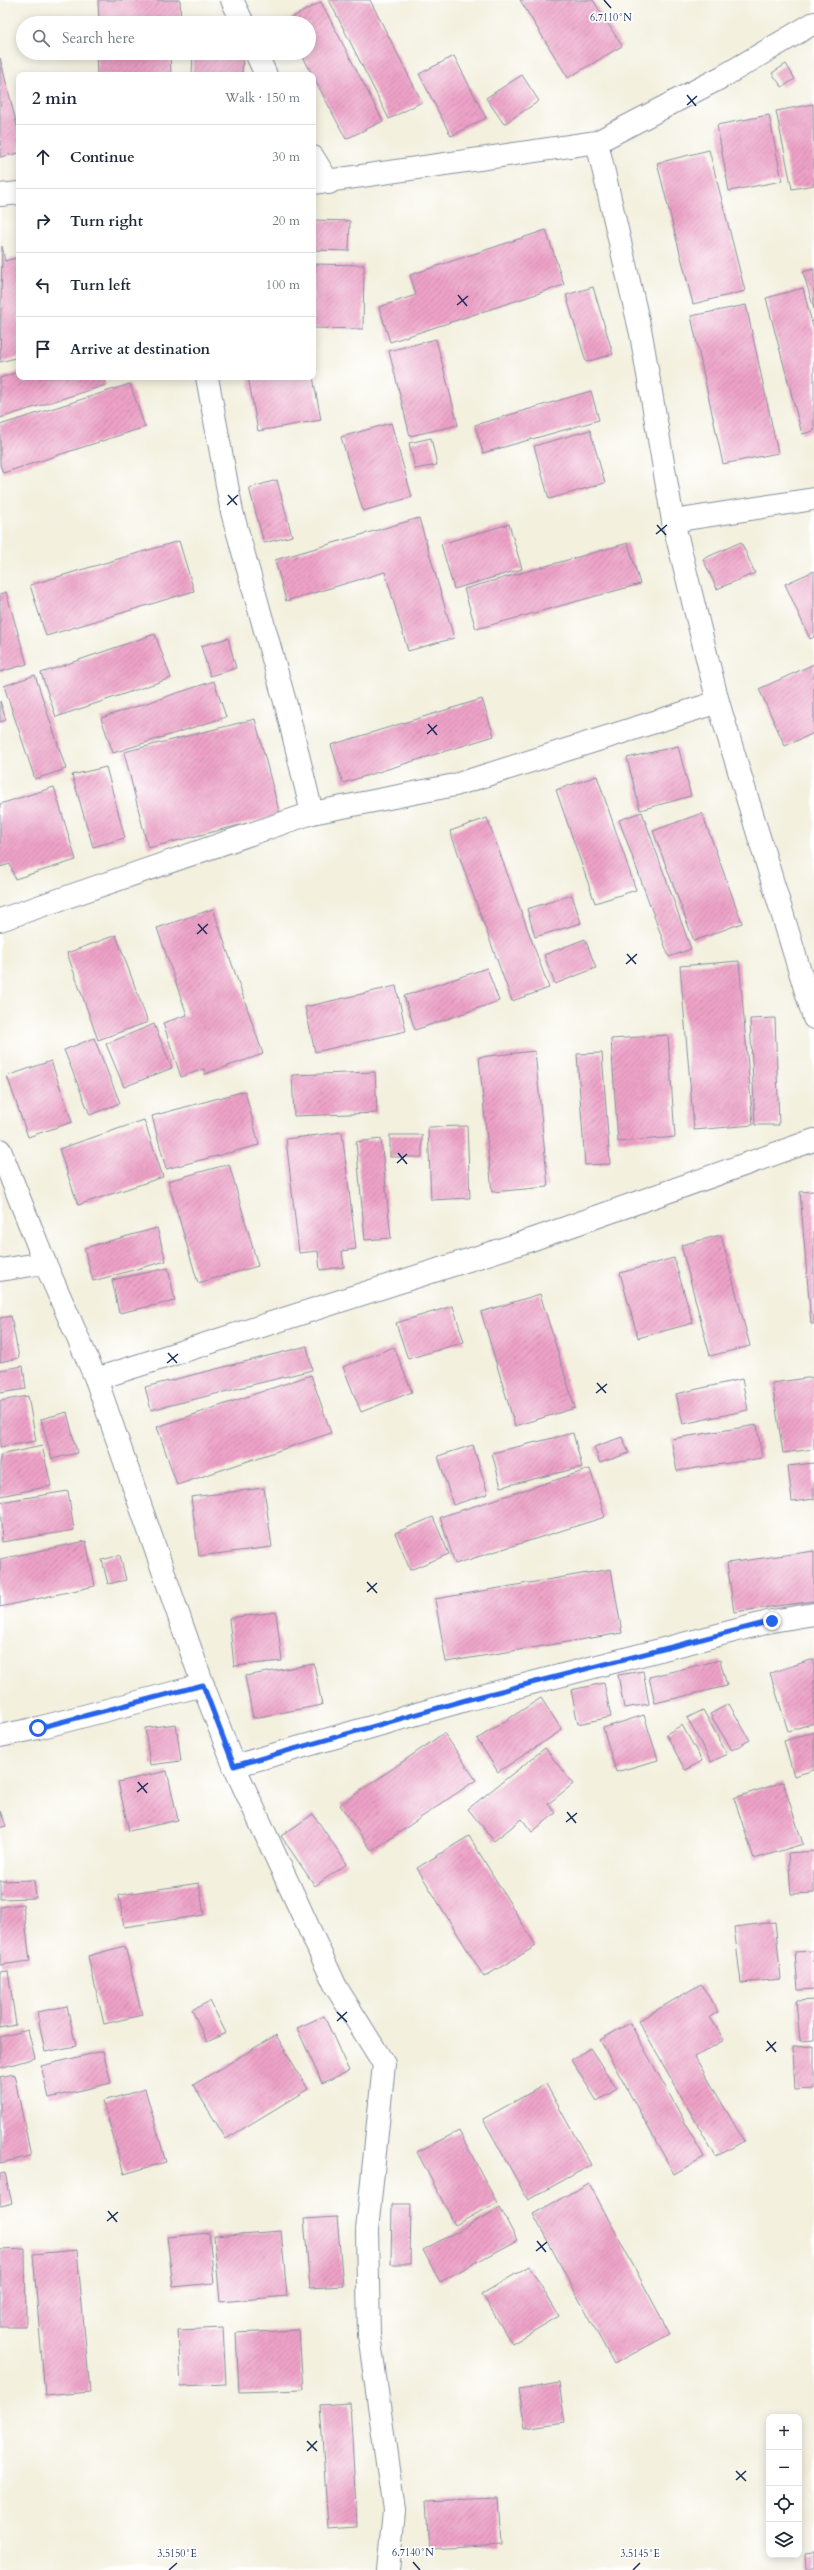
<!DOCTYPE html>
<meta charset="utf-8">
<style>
body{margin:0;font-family:Cardo,serif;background:#f6f6f7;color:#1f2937}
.controls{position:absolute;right:12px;bottom:12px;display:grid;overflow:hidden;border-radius:8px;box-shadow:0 2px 10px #0003}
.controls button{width:36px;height:36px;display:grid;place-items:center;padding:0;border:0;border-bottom:1px solid #e0e1e3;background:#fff;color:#1f2937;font:20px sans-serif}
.stop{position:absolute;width:12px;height:12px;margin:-9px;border:3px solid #2563eb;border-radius:50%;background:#fff}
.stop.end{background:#2563eb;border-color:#fff;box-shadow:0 1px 4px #0008}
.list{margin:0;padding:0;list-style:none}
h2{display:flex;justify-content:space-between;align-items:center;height:52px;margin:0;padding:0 16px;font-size:17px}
h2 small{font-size:13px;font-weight:400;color:#747a83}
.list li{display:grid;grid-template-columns:26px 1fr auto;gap:12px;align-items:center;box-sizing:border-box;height:64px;padding:0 16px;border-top:1px solid #e0e1e3}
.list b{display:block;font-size:15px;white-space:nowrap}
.list em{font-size:13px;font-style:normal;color:#747a83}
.icon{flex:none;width:22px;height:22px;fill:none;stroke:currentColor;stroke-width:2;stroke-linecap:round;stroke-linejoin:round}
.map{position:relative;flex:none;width:814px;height:2570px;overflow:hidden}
.search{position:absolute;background:#fff;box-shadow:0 2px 10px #0003;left:16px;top:16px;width:300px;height:44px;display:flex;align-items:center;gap:10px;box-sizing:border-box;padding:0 14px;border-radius:22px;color:#747a83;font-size:15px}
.panel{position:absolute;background:#fff;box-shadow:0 2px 10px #0003;left:16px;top:72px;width:300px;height:308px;border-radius:8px}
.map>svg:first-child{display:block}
.building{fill:url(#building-hatch)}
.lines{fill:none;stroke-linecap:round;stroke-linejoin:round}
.minor-casing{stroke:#87909e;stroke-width:24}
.minor{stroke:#fff;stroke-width:22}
.route{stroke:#2563eb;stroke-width:5}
.ticks{fill:none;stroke:#1b2f5e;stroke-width:1.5}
.ticks-label{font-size:10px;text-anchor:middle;fill:#1b2f5e;stroke:#fff;stroke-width:3.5;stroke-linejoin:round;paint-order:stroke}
</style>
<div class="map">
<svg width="814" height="2570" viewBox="0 0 814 2570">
<defs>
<pattern id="building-hatch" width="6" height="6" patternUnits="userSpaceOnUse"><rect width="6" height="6" fill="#eea2c7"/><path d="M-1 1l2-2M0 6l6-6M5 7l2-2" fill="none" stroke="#c084a5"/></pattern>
</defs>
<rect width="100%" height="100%" fill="#fff"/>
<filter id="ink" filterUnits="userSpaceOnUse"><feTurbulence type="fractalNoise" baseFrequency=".025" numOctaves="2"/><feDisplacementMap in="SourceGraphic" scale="8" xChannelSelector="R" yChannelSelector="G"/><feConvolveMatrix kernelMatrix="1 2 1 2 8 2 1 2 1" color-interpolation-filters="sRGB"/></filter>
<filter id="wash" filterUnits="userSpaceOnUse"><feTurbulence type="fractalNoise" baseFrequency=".012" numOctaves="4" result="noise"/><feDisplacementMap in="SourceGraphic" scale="16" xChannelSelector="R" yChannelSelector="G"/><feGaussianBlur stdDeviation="0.9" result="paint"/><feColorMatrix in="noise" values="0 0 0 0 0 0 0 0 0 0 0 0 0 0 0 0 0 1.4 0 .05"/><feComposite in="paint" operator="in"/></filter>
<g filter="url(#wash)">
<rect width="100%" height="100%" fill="#f3f0de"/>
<g id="blocks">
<g class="building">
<path d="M 98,0 L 180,0 L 181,23 L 99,23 Z"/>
<path d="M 329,0 L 370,0 L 422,102 L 389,119 Z"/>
<path d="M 520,0 L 593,0 L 622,46 L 568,78 Z"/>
<path d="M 321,2 L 383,121 L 346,139 L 301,53 L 309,53 L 309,23 L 286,23 L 285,21 Z"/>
<path d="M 96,53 L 170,53 L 171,75 L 97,75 Z"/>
<path d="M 193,53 L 243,53 L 242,75 L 192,75 Z"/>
<path d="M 454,56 L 486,118 L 451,136 L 419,74 Z"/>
<path d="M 0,58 L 19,134 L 19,153 L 0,157 Z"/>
<path d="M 786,64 L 795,79 L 782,87 L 772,73 Z"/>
<path d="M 522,75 L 539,101 L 504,124 L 486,98 Z"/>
<path d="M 813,104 L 814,185 L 792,189 L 776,111 Z"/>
<path d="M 769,115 L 782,181 L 729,191 L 717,125 Z"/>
<path d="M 709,150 L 745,291 L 693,304 L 657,163 Z"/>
<path d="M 313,220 L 350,221 L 349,251 L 313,250 Z"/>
<path d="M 546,230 L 564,285 L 390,342 L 379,307 L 416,295 L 410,275 Z"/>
<path d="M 2,246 L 5,261 L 19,257 L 19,357 L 0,362 Z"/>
<path d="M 313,264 L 364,265 L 363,329 L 313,328 Z"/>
<path d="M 814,269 L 814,309 L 803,272 Z"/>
<path d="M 593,287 L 613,354 L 586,362 L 566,295 Z"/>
<path d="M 803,288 L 814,331 L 814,431 L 802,434 L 766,298 Z"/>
<path d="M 746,305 L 778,453 L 723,464 L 691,316 Z"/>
<path d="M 436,339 L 458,425 L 410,436 L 389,351 Z"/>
<path d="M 19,372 L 19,377 L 103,377 L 106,385 L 0,418 L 0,378 Z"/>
<path d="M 248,377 L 313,377 L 321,420 L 258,431 Z"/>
<path d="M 130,384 L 145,427 L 3,473 L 0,465 L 0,425 Z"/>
<path d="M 591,391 L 599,420 L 483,453 L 475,425 Z"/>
<path d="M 391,423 L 412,497 L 363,511 L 341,437 Z"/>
<path d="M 590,430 L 605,483 L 549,499 L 534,446 Z"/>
<path d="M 431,438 L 437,465 L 415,469 L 409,443 Z"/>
<path d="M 277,480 L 292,536 L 264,543 L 249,488 Z"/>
<path d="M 419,518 L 454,638 L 408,651 L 385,572 L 286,601 L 275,560 Z"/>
<path d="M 509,524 L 522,569 L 454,589 L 441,544 Z"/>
<path d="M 179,541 L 194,591 L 46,636 L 30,585 Z"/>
<path d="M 741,542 L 755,573 L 717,589 L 703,559 Z"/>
<path d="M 628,543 L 640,584 L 476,629 L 464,589 Z"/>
<path d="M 814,571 L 814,637 L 810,639 L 785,584 Z"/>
<path d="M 6,592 L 27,664 L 0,672 L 0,594 Z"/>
<path d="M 155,634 L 171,678 L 56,717 L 41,673 Z"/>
<path d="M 228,638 L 236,668 L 210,676 L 201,646 Z"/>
<path d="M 814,664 L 814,733 L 785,746 L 759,689 Z"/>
<path d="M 35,675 L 66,769 L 35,779 L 4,686 Z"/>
<path d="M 214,681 L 226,717 L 113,753 L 101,718 Z"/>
<path d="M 482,699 L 494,736 L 343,783 L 331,745 Z"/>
<path d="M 0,701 L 6,720 L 0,722 Z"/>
<path d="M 255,719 L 280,815 L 148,848 L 124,752 Z"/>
<path d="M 678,746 L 691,796 L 640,810 L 627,758 Z"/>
<path d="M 106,767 L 125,838 L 93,847 L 72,775 Z"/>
<path d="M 597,776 L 636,890 L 595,903 L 556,790 Z"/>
<path d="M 54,787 L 76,860 L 15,879 L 10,864 L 0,867 L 0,804 Z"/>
<path d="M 642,812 L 691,949 L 669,957 L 619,820 Z"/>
<path d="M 702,813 L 742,923 L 694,941 L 653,831 Z"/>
<path d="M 487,818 L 549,988 L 512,1001 L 450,831 Z"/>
<path d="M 572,895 L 581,923 L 535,937 L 527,909 Z"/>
<path d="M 213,909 L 263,1054 L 205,1074 L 204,1069 L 181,1077 L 163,1023 L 187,1015 L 157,928 Z"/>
<path d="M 116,935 L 148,1022 L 98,1040 L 67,953 Z"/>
<path d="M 585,939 L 596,968 L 555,984 L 544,955 Z"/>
<path d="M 739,961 L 753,1125 L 694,1130 L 680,966 Z"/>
<path d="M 487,968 L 499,1001 L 415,1030 L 404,996 Z"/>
<path d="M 396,986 L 406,1031 L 315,1052 L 305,1007 Z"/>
<path d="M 775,1018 L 779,1125 L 755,1125 L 750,1019 Z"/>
<path d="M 154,1024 L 172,1068 L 124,1087 L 106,1044 Z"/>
<path d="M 668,1035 L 675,1137 L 618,1142 L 611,1039 Z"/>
<path d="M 94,1038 L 120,1103 L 90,1115 L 64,1050 Z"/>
<path d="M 535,1051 L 548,1187 L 492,1192 L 479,1057 Z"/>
<path d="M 602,1053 L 610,1164 L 585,1165 L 577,1054 Z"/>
<path d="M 51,1061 L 72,1122 L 28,1137 L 7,1076 Z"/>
<path d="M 375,1072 L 377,1113 L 294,1116 L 292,1075 Z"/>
<path d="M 245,1091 L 259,1145 L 166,1169 L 152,1116 Z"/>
<path d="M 144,1120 L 163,1177 L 78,1205 L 59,1149 Z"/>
<path d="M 467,1126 L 470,1198 L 431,1200 L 428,1127 Z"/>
<path d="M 342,1132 L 356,1249 L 342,1251 L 344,1267 L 320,1270 L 318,1251 L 299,1253 L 286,1139 Z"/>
<rect x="390" y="1135" width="32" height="22"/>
<path d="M 381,1139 L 391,1238 L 365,1240 L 356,1142 Z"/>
<path d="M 229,1164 L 258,1266 L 198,1283 L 168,1181 Z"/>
<path d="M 814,1191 L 814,1324 L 811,1324 L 800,1192 Z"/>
<path d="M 157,1228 L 166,1261 L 93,1281 L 84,1248 Z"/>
<path d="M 721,1235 L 750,1346 L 710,1356 L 681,1245 Z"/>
<path d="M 674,1258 L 693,1323 L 638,1338 L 620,1273 Z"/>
<path d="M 168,1268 L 175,1301 L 119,1313 L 112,1280 Z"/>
<path d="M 540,1294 L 575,1408 L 515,1426 L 481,1312 Z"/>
<path d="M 453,1306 L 464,1342 L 408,1359 L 396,1323 Z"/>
<path d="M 11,1316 L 19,1358 L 0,1362 L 0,1318 Z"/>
<path d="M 307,1346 L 312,1370 L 151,1410 L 145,1387 Z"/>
<path d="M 394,1347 L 412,1392 L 361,1412 L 343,1367 Z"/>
<path d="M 23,1366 L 26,1389 L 0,1393 L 0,1370 Z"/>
<path d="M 311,1375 L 331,1433 L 177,1485 L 157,1427 Z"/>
<path d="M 814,1377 L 814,1449 L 783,1453 L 772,1383 Z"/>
<path d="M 742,1379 L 748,1410 L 683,1424 L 676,1394 Z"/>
<path d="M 28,1396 L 36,1441 L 0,1447 L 0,1401 Z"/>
<path d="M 67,1412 L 77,1453 L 52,1459 L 41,1419 Z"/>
<path d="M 757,1425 L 762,1458 L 677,1471 L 671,1439 Z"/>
<path d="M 573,1433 L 582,1467 L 501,1487 L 492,1453 Z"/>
<path d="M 622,1437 L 629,1453 L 600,1463 L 594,1447 Z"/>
<path d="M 473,1445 L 488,1494 L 453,1505 L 438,1456 Z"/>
<path d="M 42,1446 L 51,1486 L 0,1496 L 0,1455 Z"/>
<path d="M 814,1463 L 814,1499 L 792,1502 L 788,1466 Z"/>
<path d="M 590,1469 L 605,1517 L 455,1564 L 440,1517 Z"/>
<path d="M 264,1488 L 272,1547 L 199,1556 L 191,1497 Z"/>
<path d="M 68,1491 L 74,1530 L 2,1542 L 0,1502 Z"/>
<path d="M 433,1517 L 449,1554 L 410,1570 L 395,1533 Z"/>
<path d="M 86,1541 L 95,1586 L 0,1607 L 0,1559 Z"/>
<path d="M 814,1551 L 814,1601 L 734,1612 L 727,1563 Z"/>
<path d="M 120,1555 L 126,1580 L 108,1584 L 102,1560 Z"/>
<path d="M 611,1569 L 622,1633 L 446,1662 L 435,1599 Z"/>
<path d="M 276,1612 L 282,1661 L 234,1666 L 229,1618 Z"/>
<path d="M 814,1659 L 814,1723 L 788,1731 L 770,1673 Z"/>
<path d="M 720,1660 L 727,1686 L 655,1703 L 649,1677 Z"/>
<path d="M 314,1664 L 322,1705 L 253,1718 L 245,1676 Z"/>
<path d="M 643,1671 L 649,1704 L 624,1708 L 618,1675 Z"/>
<path d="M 604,1683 L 611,1717 L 578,1724 L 571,1690 Z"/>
<path d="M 541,1698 L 562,1730 L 498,1772 L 477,1739 Z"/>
<path d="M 729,1704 L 750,1740 L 732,1750 L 710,1714 Z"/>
<path d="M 703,1710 L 727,1754 L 711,1762 L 687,1718 Z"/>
<path d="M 644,1715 L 658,1760 L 616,1772 L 603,1728 Z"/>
<path d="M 176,1724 L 181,1761 L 150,1765 L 145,1728 Z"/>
<path d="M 682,1725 L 702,1761 L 685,1770 L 666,1734 Z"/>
<path d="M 814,1732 L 814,1770 L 794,1776 L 784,1741 Z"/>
<path d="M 444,1733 L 476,1780 L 372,1851 L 340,1805 Z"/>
<path d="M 545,1748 L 573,1784 L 548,1804 L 556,1813 L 532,1832 L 522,1819 L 494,1841 L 468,1809 Z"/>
<path d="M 167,1771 L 178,1820 L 129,1831 L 118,1782 Z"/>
<path d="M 783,1782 L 803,1844 L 754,1859 L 734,1798 Z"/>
<path d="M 0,1811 L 6,1826 L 0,1828 Z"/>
<path d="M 313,1814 L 347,1864 L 315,1886 L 281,1836 Z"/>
<path d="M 469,1836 L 536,1946 L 484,1977 L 417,1868 Z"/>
<path d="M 814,1851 L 814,1893 L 791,1894 L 788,1853 Z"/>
<path d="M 34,1880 L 36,1898 L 0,1899 L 0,1881 Z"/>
<path d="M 199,1883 L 204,1915 L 124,1927 L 119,1895 Z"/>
<path d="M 23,1904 L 30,1961 L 0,1965 L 0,1907 Z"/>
<path d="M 775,1922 L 781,1979 L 741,1983 L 734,1927 Z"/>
<path d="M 125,1946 L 142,2015 L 104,2024 L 88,1956 Z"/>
<path d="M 814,1951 L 814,1989 L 798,1990 L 795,1952 Z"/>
<path d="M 8,1971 L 16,2025 L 0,2028 L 0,1972 Z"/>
<path d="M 701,1984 L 718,2012 L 710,2017 L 724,2040 L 695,2057 L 744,2141 L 716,2157 L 638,2021 Z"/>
<path d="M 814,2000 L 814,2040 L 800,2041 L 796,2001 Z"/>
<path d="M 210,2001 L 226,2033 L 207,2042 L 192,2010 Z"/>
<path d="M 67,2006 L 76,2046 L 45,2052 L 37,2012 Z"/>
<path d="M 324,2016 L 349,2071 L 322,2083 L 297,2028 Z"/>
<path d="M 630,2023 L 704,2157 L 674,2174 L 600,2040 Z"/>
<path d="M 28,2030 L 35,2058 L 0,2068 L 0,2037 Z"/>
<path d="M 276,2035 L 308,2089 L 226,2139 L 193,2085 Z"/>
<path d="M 814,2046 L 814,2089 L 795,2090 L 793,2047 Z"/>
<path d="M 590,2048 L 617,2089 L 597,2101 L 571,2060 Z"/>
<path d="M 103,2051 L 111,2083 L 49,2098 L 41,2066 Z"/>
<path d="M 14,2074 L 31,2156 L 0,2163 L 0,2077 Z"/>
<path d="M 546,2084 L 591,2165 L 528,2200 L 483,2119 Z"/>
<path d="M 145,2089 L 166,2162 L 124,2174 L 103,2101 Z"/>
<path d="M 459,2131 L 497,2203 L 455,2225 L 417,2152 Z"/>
<path d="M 5,2173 L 12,2203 L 0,2206 L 0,2174 Z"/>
<path d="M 589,2183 L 670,2334 L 614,2364 L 533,2214 Z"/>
<path d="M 392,2204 L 411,2204 L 410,2264 L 391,2264 Z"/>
<path d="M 500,2208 L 517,2240 L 440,2282 L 423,2250 Z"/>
<path d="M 337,2217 L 343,2286 L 310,2288 L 304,2219 Z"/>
<path d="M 281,2231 L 287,2296 L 220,2302 L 214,2236 Z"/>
<path d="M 209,2233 L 214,2283 L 173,2287 L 167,2237 Z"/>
<path d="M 25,2249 L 26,2327 L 0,2327 L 0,2250 Z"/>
<path d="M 77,2250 L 90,2392 L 45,2396 L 33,2254 Z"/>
<path d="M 529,2266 L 559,2316 L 512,2344 L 482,2294 Z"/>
<path d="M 223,2328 L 226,2384 L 181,2386 L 178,2330 Z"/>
<path d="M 299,2330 L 303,2390 L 239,2392 L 236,2333 Z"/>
<path d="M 559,2383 L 565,2422 L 525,2428 L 519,2390 Z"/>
<path d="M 350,2403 L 357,2526 L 328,2528 L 320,2405 Z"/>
<path d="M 498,2498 L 501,2545 L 429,2549 L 426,2501 Z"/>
<path d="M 814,2553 L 814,2570 L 806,2570 L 805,2554 Z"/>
</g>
</g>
</g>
<g filter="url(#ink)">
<use href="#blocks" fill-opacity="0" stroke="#87909e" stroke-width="1"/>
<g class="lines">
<g class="minor-casing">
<g id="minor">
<path d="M 232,0 L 243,23"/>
<path d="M 256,53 L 266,75"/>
<path d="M 597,142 L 641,334 L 673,521 L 718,702 L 814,1018"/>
<path d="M 313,157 L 329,183"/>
<path d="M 313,183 L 597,142 L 722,77 L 814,23"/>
<path d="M 0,195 L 19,193"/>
<path d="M 207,377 L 232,512 L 287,709 L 312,813"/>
<path d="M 673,521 L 814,499"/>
<path d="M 0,920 L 312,813 L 455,785 L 718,702"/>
<path d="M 0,1150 L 45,1263 L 96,1379 L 203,1685 L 234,1766 L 336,1987 L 384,2064 L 367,2230 L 369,2335 L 394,2511 L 388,2570"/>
<path d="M 0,1270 L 45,1263"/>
<path d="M 96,1379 L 531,1240 L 814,1140"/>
<path d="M 0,1736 L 38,1728 L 203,1685"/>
<path d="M 234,1766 L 466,1700 L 772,1621 L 814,1614"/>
</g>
</g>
<use href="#minor" class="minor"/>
</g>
</g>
<g class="lines" filter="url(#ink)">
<path class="route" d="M 38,1728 L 203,1685 L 234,1766 L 466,1700 L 772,1621"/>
</g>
<path class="ticks" d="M 604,0 L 611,8M 687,95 L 696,106M 687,105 L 697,96M 458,295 L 467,306M 457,305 L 468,296M 228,495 L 237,505M 227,505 L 238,495M 657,525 L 666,535M 656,534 L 667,525M 428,724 L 437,735M 427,734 L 437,725M 198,924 L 207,934M 197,934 L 208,924M 627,954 L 636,964M 626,964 L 637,954M 398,1153 L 407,1164M 397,1163 L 407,1154M 168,1353 L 177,1363M 167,1363 L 178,1354M 597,1383 L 606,1393M 596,1393 L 607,1384M 367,1582 L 377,1593M 367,1592 L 377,1583M 138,1782 L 147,1793M 137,1792 L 148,1783M 567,1812 L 576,1823M 566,1822 L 577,1813M 337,2012 L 347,2022M 337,2021 L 347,2012M 767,2041 L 776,2052M 766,2051 L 776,2042M 108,2211 L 117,2222M 107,2221 L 118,2212M 537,2241 L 546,2252M 536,2251 L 547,2242M 307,2441 L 317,2451M 307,2451 L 317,2441M 736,2471 L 746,2481M 736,2480 L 746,2471M 413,2562 L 420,2570M 169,2570 L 177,2563M 633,2570 L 640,2563"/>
<g class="ticks-label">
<text x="611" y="21">6.7110°N</text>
<text x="413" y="2556">6.7140°N</text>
<text x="177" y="2557">3.5150°E</text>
<text x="640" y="2557">3.5145°E</text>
</g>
</svg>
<div class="controls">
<button>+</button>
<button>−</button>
<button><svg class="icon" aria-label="locate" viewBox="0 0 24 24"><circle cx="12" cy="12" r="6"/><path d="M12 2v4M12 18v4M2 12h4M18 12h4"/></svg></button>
<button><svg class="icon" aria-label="layers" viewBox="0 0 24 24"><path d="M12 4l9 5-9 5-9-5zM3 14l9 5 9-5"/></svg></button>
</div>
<div class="stop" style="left:38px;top:1728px"></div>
<div class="stop end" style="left:772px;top:1621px"></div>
<div class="search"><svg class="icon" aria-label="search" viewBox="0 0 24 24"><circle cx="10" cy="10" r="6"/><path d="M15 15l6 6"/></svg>Search here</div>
<section class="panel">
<h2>2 min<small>Walk · 150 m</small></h2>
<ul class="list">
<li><svg class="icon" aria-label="ahead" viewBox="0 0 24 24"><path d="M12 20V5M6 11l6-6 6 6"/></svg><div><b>Continue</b></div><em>30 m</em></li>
<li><svg class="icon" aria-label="right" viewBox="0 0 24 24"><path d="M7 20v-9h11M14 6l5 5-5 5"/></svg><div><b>Turn right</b></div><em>20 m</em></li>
<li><svg class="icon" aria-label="left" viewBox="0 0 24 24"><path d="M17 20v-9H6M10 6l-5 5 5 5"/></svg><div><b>Turn left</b></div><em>100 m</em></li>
<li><svg class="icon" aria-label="arrive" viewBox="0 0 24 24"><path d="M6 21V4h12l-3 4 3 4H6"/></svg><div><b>Arrive at destination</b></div></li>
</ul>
</section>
</div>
